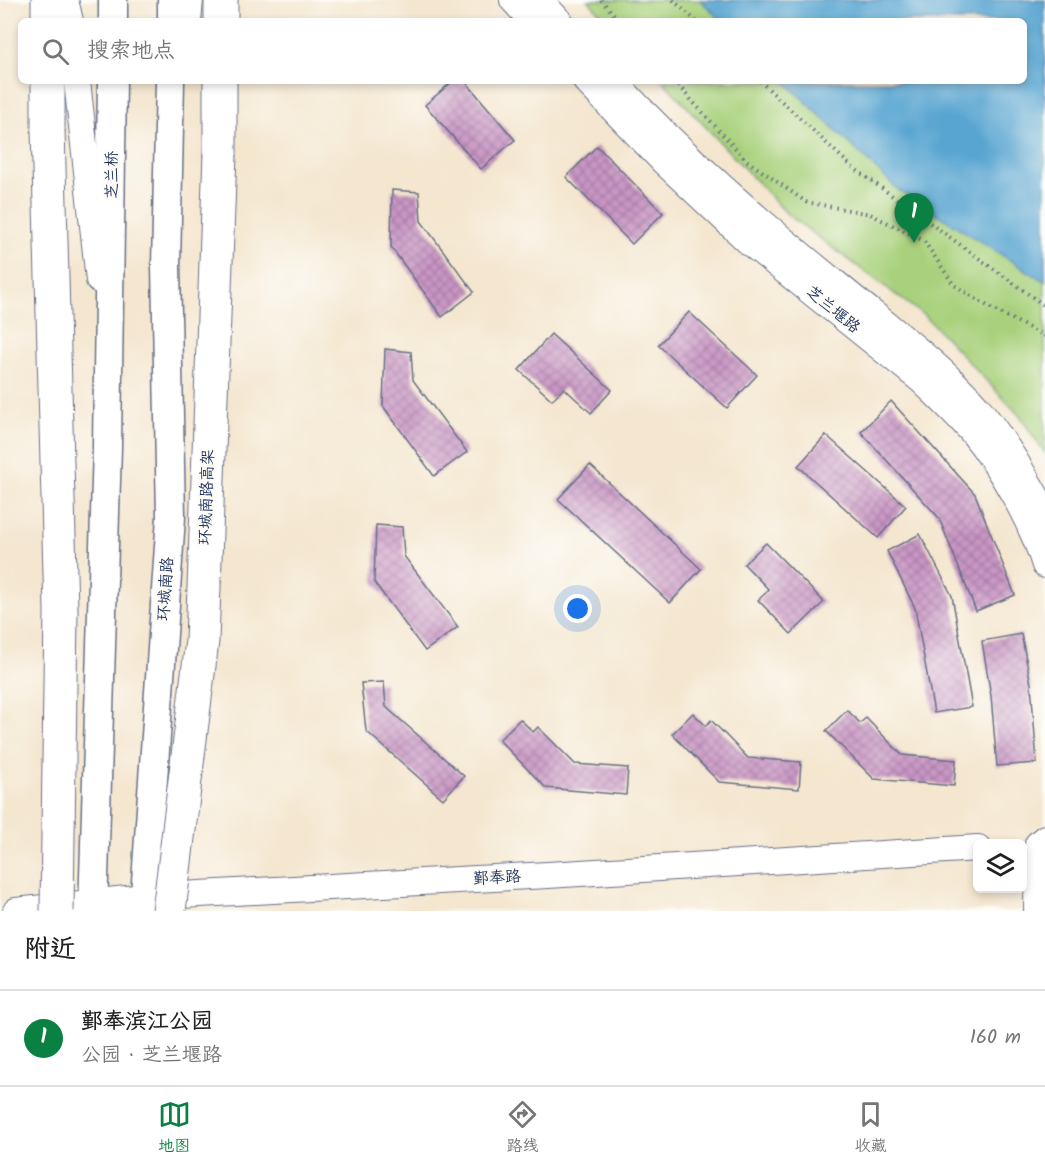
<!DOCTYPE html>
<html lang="zh">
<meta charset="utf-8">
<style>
body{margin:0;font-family:Kalam,"LXGW WenKai TC",sans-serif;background:#f2f2f2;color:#222}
.controls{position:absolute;right:18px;bottom:18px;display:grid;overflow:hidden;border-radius:9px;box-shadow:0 3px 9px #0003}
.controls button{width:54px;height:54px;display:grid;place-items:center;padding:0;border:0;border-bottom:2px solid #e0e0e0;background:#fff;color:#222;font:30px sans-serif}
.you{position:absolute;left:578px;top:609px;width:21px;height:21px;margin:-15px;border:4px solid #fff;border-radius:50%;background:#1a73e8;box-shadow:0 0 0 9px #1a73e833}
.badge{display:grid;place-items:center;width:39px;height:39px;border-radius:50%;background:#0b8043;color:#fff;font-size:20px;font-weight:700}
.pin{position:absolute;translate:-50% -50px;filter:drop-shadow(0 2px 3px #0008)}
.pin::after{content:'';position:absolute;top:32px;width:21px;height:18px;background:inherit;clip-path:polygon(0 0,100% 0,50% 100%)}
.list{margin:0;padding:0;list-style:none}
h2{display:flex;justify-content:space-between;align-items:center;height:78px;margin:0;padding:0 24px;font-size:26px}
h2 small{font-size:20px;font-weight:400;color:#767676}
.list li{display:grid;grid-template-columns:39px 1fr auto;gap:18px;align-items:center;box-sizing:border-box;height:96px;padding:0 24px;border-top:2px solid #e0e0e0}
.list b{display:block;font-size:22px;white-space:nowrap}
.list p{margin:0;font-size:20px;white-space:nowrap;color:#767676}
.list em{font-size:20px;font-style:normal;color:#767676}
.icon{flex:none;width:33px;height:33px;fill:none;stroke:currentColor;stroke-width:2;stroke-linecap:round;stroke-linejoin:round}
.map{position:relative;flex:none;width:1045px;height:911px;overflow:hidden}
.search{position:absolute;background:#fff;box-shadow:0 3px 9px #0003;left:18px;right:18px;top:18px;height:66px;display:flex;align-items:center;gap:15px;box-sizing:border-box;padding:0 21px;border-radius:9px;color:#767676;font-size:22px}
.sheet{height:174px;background:#fff}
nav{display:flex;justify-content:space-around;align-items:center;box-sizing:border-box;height:84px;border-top:2px solid #e0e0e0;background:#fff;font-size:16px;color:#767676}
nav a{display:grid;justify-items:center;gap:3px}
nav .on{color:#0b8043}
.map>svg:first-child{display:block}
.green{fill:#a9d17d;stroke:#62806e;stroke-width:1.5}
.water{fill:#58a5d1;stroke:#3a6a98;stroke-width:1.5}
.building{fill:url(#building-cross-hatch)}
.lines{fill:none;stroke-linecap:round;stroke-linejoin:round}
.secondary-casing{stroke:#676f86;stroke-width:28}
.primary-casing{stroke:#676f86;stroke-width:31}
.highway-casing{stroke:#676f86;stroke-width:35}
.path{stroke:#676f86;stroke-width:4;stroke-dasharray:1.5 4.5;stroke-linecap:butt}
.secondary{stroke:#fff;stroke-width:26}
.primary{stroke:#fff;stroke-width:28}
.highway{stroke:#fff;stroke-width:33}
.highway-bridge-casing{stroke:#676f86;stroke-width:35;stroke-linecap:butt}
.highway-bridge{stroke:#fff;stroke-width:33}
.labels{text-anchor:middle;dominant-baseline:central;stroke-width:5;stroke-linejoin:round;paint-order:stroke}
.street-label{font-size:16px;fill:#1b2f5e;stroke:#fdfcf7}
</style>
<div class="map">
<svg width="1045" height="911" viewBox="0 0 1045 911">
<defs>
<pattern id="building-cross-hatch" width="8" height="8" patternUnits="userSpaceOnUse" patternTransform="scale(1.5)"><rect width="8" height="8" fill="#ca96c5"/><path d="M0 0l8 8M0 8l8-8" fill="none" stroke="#a37ba3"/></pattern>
</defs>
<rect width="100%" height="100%" fill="#fdfcf7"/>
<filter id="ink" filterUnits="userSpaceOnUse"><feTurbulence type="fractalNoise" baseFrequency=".0167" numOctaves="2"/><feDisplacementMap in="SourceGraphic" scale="12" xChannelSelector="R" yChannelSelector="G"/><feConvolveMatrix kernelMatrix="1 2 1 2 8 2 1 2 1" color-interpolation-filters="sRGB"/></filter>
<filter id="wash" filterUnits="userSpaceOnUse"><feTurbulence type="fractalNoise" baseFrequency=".008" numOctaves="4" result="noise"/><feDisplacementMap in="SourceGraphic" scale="24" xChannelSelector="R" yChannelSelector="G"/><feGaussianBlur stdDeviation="1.35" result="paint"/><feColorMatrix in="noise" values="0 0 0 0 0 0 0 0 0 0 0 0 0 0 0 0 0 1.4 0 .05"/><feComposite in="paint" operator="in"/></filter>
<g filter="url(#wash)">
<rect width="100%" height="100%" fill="#f4e6cf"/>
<g class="green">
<path d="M 588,0 L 710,0 L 733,21 L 607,21 Z"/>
<path d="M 663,81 L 799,81 L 1045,273 L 1045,454 L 1021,417 L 926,317 L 787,214 Z"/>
</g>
<path class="water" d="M 700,0 L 1045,0 L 1045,282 L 898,190 L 784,81 L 1024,81 L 1024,21 L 722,21 Z"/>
<g id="blocks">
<g class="building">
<path d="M 453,81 L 465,81 L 515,140 L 481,169 L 425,105 Z"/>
<path d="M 597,146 L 663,213 L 632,244 L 566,177 Z"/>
<path d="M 392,190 L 419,192 L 421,221 L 474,292 L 442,317 L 391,247 Z"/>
<path d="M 689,312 L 757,375 L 727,408 L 658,345 Z"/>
<path d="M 551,334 L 612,390 L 591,413 L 564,388 L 552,400 L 519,370 Z"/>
<path d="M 385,349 L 411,352 L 413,380 L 467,452 L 434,476 L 383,406 Z"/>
<path d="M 891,401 L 975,494 L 1015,595 L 976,611 L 939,518 L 861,432 Z"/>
<path d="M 826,435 L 906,506 L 878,538 L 798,466 Z"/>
<path d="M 590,465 L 701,569 L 670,603 L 558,499 Z"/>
<path d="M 376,525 L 402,527 L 404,556 L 458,627 L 425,651 L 374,582 Z"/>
<path d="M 920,534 L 952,596 L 972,707 L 934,713 L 915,608 L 887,551 Z"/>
<path d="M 766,543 L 824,602 L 791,634 L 758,600 L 769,590 L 744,564 Z"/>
<path d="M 1021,634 L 1031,684 L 1037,763 L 997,766 L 991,696 L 982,641 Z"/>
<path d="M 384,682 L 386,707 L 464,776 L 443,799 L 366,731 L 361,683 Z"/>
<path d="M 847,710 L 860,723 L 866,718 L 902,755 L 956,760 L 954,786 L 874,779 L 826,731 Z"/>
<path d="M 693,713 L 706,726 L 711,720 L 748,758 L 801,762 L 799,789 L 719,782 L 672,734 Z"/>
<path d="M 520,719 L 533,732 L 538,727 L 575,764 L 628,768 L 626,795 L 546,788 L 499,740 Z"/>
</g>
</g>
</g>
<g filter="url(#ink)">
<use href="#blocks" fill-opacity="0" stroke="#676f86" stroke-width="1.5"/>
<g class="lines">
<g class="secondary-casing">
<g id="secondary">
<path d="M 65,0 L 70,21"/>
<path d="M 513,0 L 532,21"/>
<path d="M 540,0 L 559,21"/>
<path d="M 188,21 L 190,0"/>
<path d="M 77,81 L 99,280"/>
<path d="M 586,81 L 663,161 L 749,242 L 921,380 C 939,397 957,414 973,433 C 1000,466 1033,524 1045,565"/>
<path d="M 614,81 C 683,156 760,222 839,286 C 887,326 938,362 979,409 C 1005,441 1025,477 1045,512"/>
<path d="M 16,911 L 145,897 L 548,875 L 978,848"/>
<path d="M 1037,911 L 1038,844 L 1045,838"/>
</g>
</g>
<g class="primary-casing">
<g id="primary">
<path d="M 113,21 L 113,0"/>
<path d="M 172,21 L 172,0"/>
<path d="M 93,911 L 107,447 L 112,81"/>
<path d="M 144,911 L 171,517 L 166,266 L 170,81"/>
</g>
</g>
<g class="highway-casing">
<g id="highway">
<path d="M 48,0 L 48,21"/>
<path d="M 221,21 L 221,0"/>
<path d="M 48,81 L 48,130"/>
<path d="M 220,154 L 220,81"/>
</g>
</g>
<g class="path">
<path d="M 601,0 L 620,21"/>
<path d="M 673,0 L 696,21"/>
<path d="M 674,81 L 746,160 L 806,202 L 870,214 L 924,241 L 954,285 L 994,310 L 1045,336"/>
<path d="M 760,81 L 851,166 L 1045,306"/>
</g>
<use href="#secondary" class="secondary"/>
<use href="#primary" class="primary"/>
<use href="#highway" class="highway"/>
<g class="highway-bridge-casing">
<g id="highway-bridge">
<path d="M 48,130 L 61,610 L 57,911"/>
<path d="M 169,911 L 202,641 L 220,154"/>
</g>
</g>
<use href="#highway-bridge" class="highway-bridge"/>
</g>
</g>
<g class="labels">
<g class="street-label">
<text transform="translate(112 175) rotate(-90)">芝兰桥</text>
<text transform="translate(833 310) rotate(39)">芝兰堰路</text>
<text transform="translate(207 497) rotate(-88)">环城南路高架</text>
<text transform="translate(166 589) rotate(-86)">环城南路</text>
<text transform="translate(497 878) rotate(-3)">鄞奉路</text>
</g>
</g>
</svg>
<div class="controls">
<button><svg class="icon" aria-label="layers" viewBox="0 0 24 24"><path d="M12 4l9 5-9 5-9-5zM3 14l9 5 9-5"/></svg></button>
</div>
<div class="you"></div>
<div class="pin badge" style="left:914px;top:243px">1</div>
<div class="search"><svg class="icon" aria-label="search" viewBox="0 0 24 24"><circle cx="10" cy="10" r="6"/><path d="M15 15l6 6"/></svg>搜索地点</div>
</div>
<section class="sheet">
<h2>附近<small></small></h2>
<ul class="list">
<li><span class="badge">1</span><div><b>鄞奉滨江公园</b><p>公园 · 芝兰堰路</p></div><em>160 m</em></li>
</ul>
</section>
<nav>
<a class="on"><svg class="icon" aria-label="map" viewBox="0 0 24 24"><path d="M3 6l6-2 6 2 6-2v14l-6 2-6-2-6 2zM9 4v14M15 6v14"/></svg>地图</a>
<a><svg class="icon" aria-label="directions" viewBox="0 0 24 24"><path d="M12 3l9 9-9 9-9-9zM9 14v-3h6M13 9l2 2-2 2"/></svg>路线</a>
<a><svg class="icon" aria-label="saved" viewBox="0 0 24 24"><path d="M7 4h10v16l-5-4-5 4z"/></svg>收藏</a>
</nav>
